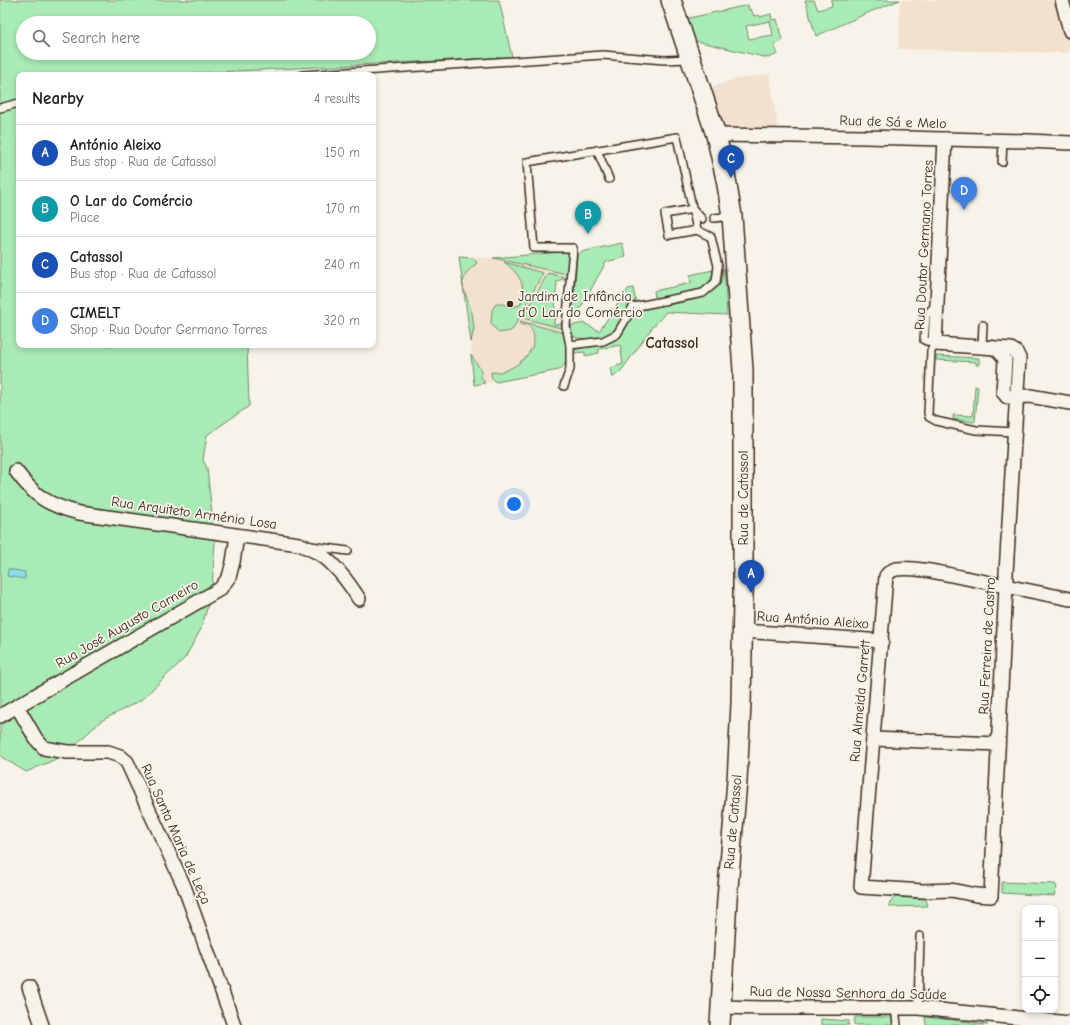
<!DOCTYPE html>
<meta charset="utf-8">
<style>
body{margin:0;font-family:"Comic Neue",sans-serif;background:#f6f6f6;color:#202124}
.controls{position:absolute;right:12px;bottom:12px;display:grid;overflow:hidden;border-radius:8px;box-shadow:0 2px 6px #0003}
.controls button{width:36px;height:36px;display:grid;place-items:center;padding:0;border:0;border-bottom:1px solid #e0e0e0;background:#fff;color:#202124;font:20px sans-serif}
.you{position:absolute;left:514px;top:504px;width:14px;height:14px;margin:-10px;border:3px solid #fff;border-radius:50%;background:#1a73e8;box-shadow:0 0 0 6px #1a73e833}
.badge{display:grid;place-items:center;width:26px;height:26px;border-radius:50%;background:#3b2a1e;color:#fff;font-size:13px;font-weight:700}
.pin{position:absolute;translate:-50% -33px;filter:drop-shadow(0 1px 2px #0008)}
.pin::after{content:'';position:absolute;top:21px;width:14px;height:12px;background:inherit;clip-path:polygon(0 0,100% 0,50% 100%)}
.list{margin:0;padding:0;list-style:none}
h2{display:flex;justify-content:space-between;align-items:center;height:52px;margin:0;padding:0 16px;font-size:17px}
h2 small{font-size:13px;font-weight:400;color:#757577}
.list li{display:grid;grid-template-columns:26px 1fr auto;gap:12px;align-items:center;box-sizing:border-box;height:56px;padding:0 16px;border-top:1px solid #e0e0e0}
.list b{display:block;font-size:15px;white-space:nowrap}
.list p{margin:0;font-size:13px;white-space:nowrap;color:#757577}
.list em{font-size:13px;font-style:normal;color:#757577}
.icon{flex:none;width:22px;height:22px;fill:none;stroke:currentColor;stroke-width:2;stroke-linecap:round;stroke-linejoin:round}
.map{position:relative;flex:none;width:1070px;height:1025px;overflow:hidden}
.search{position:absolute;background:#fff;box-shadow:0 2px 6px #0003;left:16px;top:16px;width:360px;height:44px;display:flex;align-items:center;gap:10px;box-sizing:border-box;padding:0 14px;border-radius:22px;color:#757577;font-size:15px}
.panel{position:absolute;background:#fff;box-shadow:0 2px 6px #0003;left:16px;top:72px;width:360px;height:276px;border-radius:8px}
.map>svg:first-child{display:block}
.built{fill:#f2e1cf}
.green{fill:#a9ebb5;stroke:#728a6a;fill-rule:evenodd}
.water{fill:#8cdde6;stroke:#6c9596}
.lines{fill:none;stroke-linecap:round;stroke-linejoin:round}
.lane-casing{stroke:#3b2a1e;stroke-width:10}
.street-casing{stroke:#3b2a1e;stroke-width:16}
.secondary-casing{stroke:#3b2a1e;stroke-width:22}
.lane{stroke:#f7f3e8;stroke-width:7}
.street{stroke:#f7f3e8;stroke-width:13}
.secondary{stroke:#f7f3e8;stroke-width:19}
.poi-dot{fill:#3b2a1e;stroke:#f7f3e8;stroke-width:1.5}
.labels{text-anchor:middle;dominant-baseline:central;stroke-width:3.5;stroke-linejoin:round;paint-order:stroke}
.street-label{font-size:14px;fill:#3b2a1e;stroke:#f7f3e8}
.poi-label{font-size:14px;fill:#3b2a1e;stroke:#f7f3e8;text-anchor:start}
.neighbourhood-label{font-size:15px;font-weight:bold;fill:#3b2a1e;stroke:#f7f3e8}
</style>
<div class="map">
<svg width="1070" height="1025" viewBox="0 0 1070 1025">
<rect width="100%" height="100%" fill="#f7f3e8"/>
<filter id="ink" filterUnits="userSpaceOnUse"><feTurbulence type="fractalNoise" baseFrequency=".025" numOctaves="2"/><feDisplacementMap in="SourceGraphic" scale="8" xChannelSelector="R" yChannelSelector="G"/><feConvolveMatrix kernelMatrix="1 2 1 2 8 2 1 2 1" color-interpolation-filters="sRGB"/></filter>
<g filter="url(#ink)">
<g class="built">
<path d="M 900,0 L 1061,0 L 1070,36 L 1070,51 L 1064,53 L 898,49 Z"/>
<path d="M 769,74 L 779,135 L 724,134 L 702,90 L 736,79 Z"/>
<path d="M 562,252 L 568,252 L 570,257 L 567,278 L 557,281 L 554,325 L 564,323 L 563,367 L 559,370 L 474,385 L 471,342 L 459,257 L 493,258 Z"/>
</g>
<g class="green">
<path d="M 0,0 L 499,0 L 512,57 L 159,75 L 19,75 L 19,345 L 247,345 L 249,406 L 207,435 L 203,460 L 207,468 L 215,542 L 212,591 L 201,629 L 185,658 L 141,700 L 101,721 L 63,756 L 26,772 L 0,756 ZM 23,23 L 369,23 L 369,53 L 23,53 Z"/>
<path d="M 805,0 L 814,0 L 818,10 L 832,6 L 831,0 L 900,0 L 870,12 L 816,36 Z"/>
<path d="M 748,5 L 749,10 L 751,9 L 754,16 L 759,15 L 760,17 L 771,14 L 772,20 L 777,19 L 782,41 L 774,45 L 778,54 L 768,58 L 692,40 L 685,19 ZM 770,21 L 773,35 L 749,39 L 746,26 Z"/>
<path d="M 622,243 L 626,257 L 606,262 L 579,311 L 573,312 L 577,256 L 581,252 Z"/>
<path d="M 562,252 L 568,252 L 570,257 L 567,274 L 493,258 Z"/>
<path d="M 459,257 L 473,258 L 477,263 L 467,272 L 462,284 L 472,313 L 474,328 L 471,342 Z"/>
<path d="M 504,262 L 543,273 L 513,329 L 510,331 L 499,333 L 491,324 L 492,310 L 496,304 L 503,304 L 510,307 L 520,305 C 528,286 519,273 504,262 Z"/>
<path d="M 724,268 L 727,315 L 666,312 L 652,328 L 621,371 L 612,378 L 610,368 L 623,364 L 620,345 L 599,349 L 599,353 L 585,356 L 585,352 L 573,353 L 575,350 C 589,345 603,347 616,339 C 627,332 629,317 639,311 C 644,308 651,308 656,307 C 674,303 712,301 720,283 C 722,279 723,273 724,268 Z"/>
<path d="M 713,270 C 711,297 676,295 655,298 L 654,291 L 691,283 L 690,275 Z"/>
<path d="M 548,273 L 567,278 L 557,281 L 554,325 L 564,323 L 564,329 L 523,318 Z"/>
<path d="M 633,288 L 636,302 L 631,304 L 614,332 L 604,338 L 585,339 L 574,337 L 569,326 L 584,323 L 599,331 L 628,289 Z"/>
<path d="M 520,321 L 564,333 C 565,345 571,364 559,370 L 496,382 L 492,379 L 491,372 C 508,375 535,356 534,337 C 534,333 531,329 529,325 L 521,325 Z"/>
<path d="M 471,355 L 481,370 L 481,377 L 485,383 L 474,385 Z"/>
<path d="M 936,356 L 979,358 L 979,365 L 976,365 L 976,362 L 936,360 Z"/>
<path d="M 975,386 L 978,387 L 975,421 L 973,422 L 953,419 L 953,415 L 973,416 Z"/>
<path d="M 1002,882 L 1055,884 L 1057,887 L 1054,896 L 1002,893 Z"/>
<path d="M 895,897 L 926,899 L 928,906 L 889,907 L 889,904 Z"/>
<path d="M 855,1017 L 893,1017 L 894,1025 L 854,1025 Z"/>
<path d="M 925,1017 L 986,1024 L 988,1025 L 926,1025 Z"/>
<path d="M 821,1019 L 849,1021 L 849,1025 L 821,1025 Z"/>
</g>
<path class="water" d="M 8,569 L 25,572 L 25,579 L 7,576 Z"/>
<g class="lines">
<g class="lane-casing">
<g id="lane">
<path d="M 302,75 L 603,55 L 664,60 L 689,59"/>
<path d="M 0,108 L 19,103"/>
<path d="M 597,150 L 609,179"/>
<path d="M 1002,162 L 1003,141"/>
<path d="M 714,218 L 732,216"/>
<path d="M 697,230 L 711,237 L 718,266 L 716,282 L 703,293 L 633,307 L 617,334 L 603,341 L 570,345 L 566,326 L 573,248 L 534,248 L 527,162 L 677,137 L 697,230 L 669,235 L 665,214 L 693,209 L 702,219"/>
<path d="M 936,305 L 926,315 L 924,340 L 935,344 L 931,351 L 928,413 L 929,417 L 936,421 L 976,430 L 1015,432"/>
<path d="M 982,346 L 983,325"/>
<path d="M 564,386 L 570,369 L 570,345"/>
<path d="M 311,546 L 348,551"/>
<path d="M 895,1007 L 897,1025"/>
<path d="M 918,1008 L 920,936"/>
</g>
</g>
<g class="street-casing">
<g id="street">
<path d="M 1062,0 L 1070,31"/>
<path d="M 716,135 L 864,137 L 1028,141 L 1070,143"/>
<path d="M 945,139 L 935,344 L 1011,349 L 1016,352 L 1019,358 L 1006,573 L 1006,586 L 991,896 L 976,895 L 951,890 L 923,891 L 861,887 L 886,576 C 889,572 892,570 896,569 C 916,567 941,573 961,577 C 997,584 1034,592 1070,599"/>
<path d="M 991,347 C 998,349 1002,353 1005,360 L 1003,392 L 1007,397 L 1030,396 L 1070,403"/>
<path d="M 16,471 C 35,497 48,505 79,513 L 299,544 C 306,547 313,550 320,554 C 336,565 349,583 359,599"/>
<path d="M 743,631 L 882,641"/>
<path d="M 17,706 L 36,739 L 44,748 L 67,752 L 108,752 L 120,756 L 127,762 L 184,886 L 234,1025"/>
<path d="M 0,716 L 220,589 L 229,577 L 233,562 L 237,536"/>
<path d="M 873,739 L 998,744"/>
<path d="M 29,987 L 42,1025"/>
<path d="M 721,1007 L 763,1008 L 918,1008 L 1070,1023"/>
</g>
</g>
<g class="secondary-casing">
<path id="secondary" d="M 671,0 L 716,135 L 726,179 L 732,216 L 743,370 L 743,600 L 741,704 L 737,781 L 727,899 L 720,1025"/>
</g>
<use href="#lane" class="lane"/>
<use href="#street" class="street"/>
<use href="#secondary" class="secondary"/>
</g>
</g>
<circle class="poi-dot" cx="510" cy="304" r="4"/>
<g class="labels">
<g class="street-label">
<text transform="translate(893 122) rotate(2)">Rua de Sá e Melo</text>
<text transform="translate(924 245) rotate(-87)">Rua Doutor Germano Torres</text>
<text transform="translate(743 498) rotate(-90)">Rua de Catassol</text>
<text transform="translate(194 513) rotate(8)">Rua Arquiteto Arménio Losa</text>
<text transform="translate(813 620) rotate(4)">Rua António Aleixo</text>
<text transform="translate(127 624) rotate(-30)">Rua José Augusto Carneiro</text>
<text transform="translate(987 646) rotate(-87)">Rua Ferreira de Castro</text>
<text transform="translate(860 701) rotate(-85)">Rua Almeida Garrett</text>
<text transform="translate(733 822) rotate(-85)">Rua de Catassol</text>
<text transform="translate(176 834) rotate(66)">Rua Santa Maria de Leça</text>
<text transform="translate(848 993) rotate(1)">Rua de Nossa Senhora da Saúde</text>
</g>
<g class="poi-label">
<text x="518" y="296">Jardim de Infância<tspan x="518" dy="16">d'O Lar do Comércio</tspan></text>
</g>
<g class="neighbourhood-label">
<text x="672" y="343">Catassol</text>
</g>
</g>
</svg>
<div class="controls">
<button>+</button>
<button>−</button>
<button><svg class="icon" aria-label="locate" viewBox="0 0 24 24"><circle cx="12" cy="12" r="6"/><path d="M12 2v4M12 18v4M2 12h4M18 12h4"/></svg></button>
</div>
<div class="you"></div>
<div class="pin badge" style="left:751px;top:593px;background:#1a4fb4">A</div>
<div class="pin badge" style="left:588px;top:234px;background:#0f9aa8">B</div>
<div class="pin badge" style="left:731px;top:178px;background:#1a4fb4">C</div>
<div class="pin badge" style="left:964px;top:210px;background:#3f7fe0">D</div>
<div class="search"><svg class="icon" aria-label="search" viewBox="0 0 24 24"><circle cx="10" cy="10" r="6"/><path d="M15 15l6 6"/></svg>Search here</div>
<section class="panel">
<h2>Nearby<small>4 results</small></h2>
<ul class="list">
<li><span class="badge" style="background:#1a4fb4">A</span><div><b>António Aleixo</b><p>Bus stop · Rua de Catassol</p></div><em>150 m</em></li>
<li><span class="badge" style="background:#0f9aa8">B</span><div><b>O Lar do Comércio</b><p>Place</p></div><em>170 m</em></li>
<li><span class="badge" style="background:#1a4fb4">C</span><div><b>Catassol</b><p>Bus stop · Rua de Catassol</p></div><em>240 m</em></li>
<li><span class="badge" style="background:#3f7fe0">D</span><div><b>CIMELT</b><p>Shop · Rua Doutor Germano Torres</p></div><em>320 m</em></li>
</ul>
</section>
</div>
